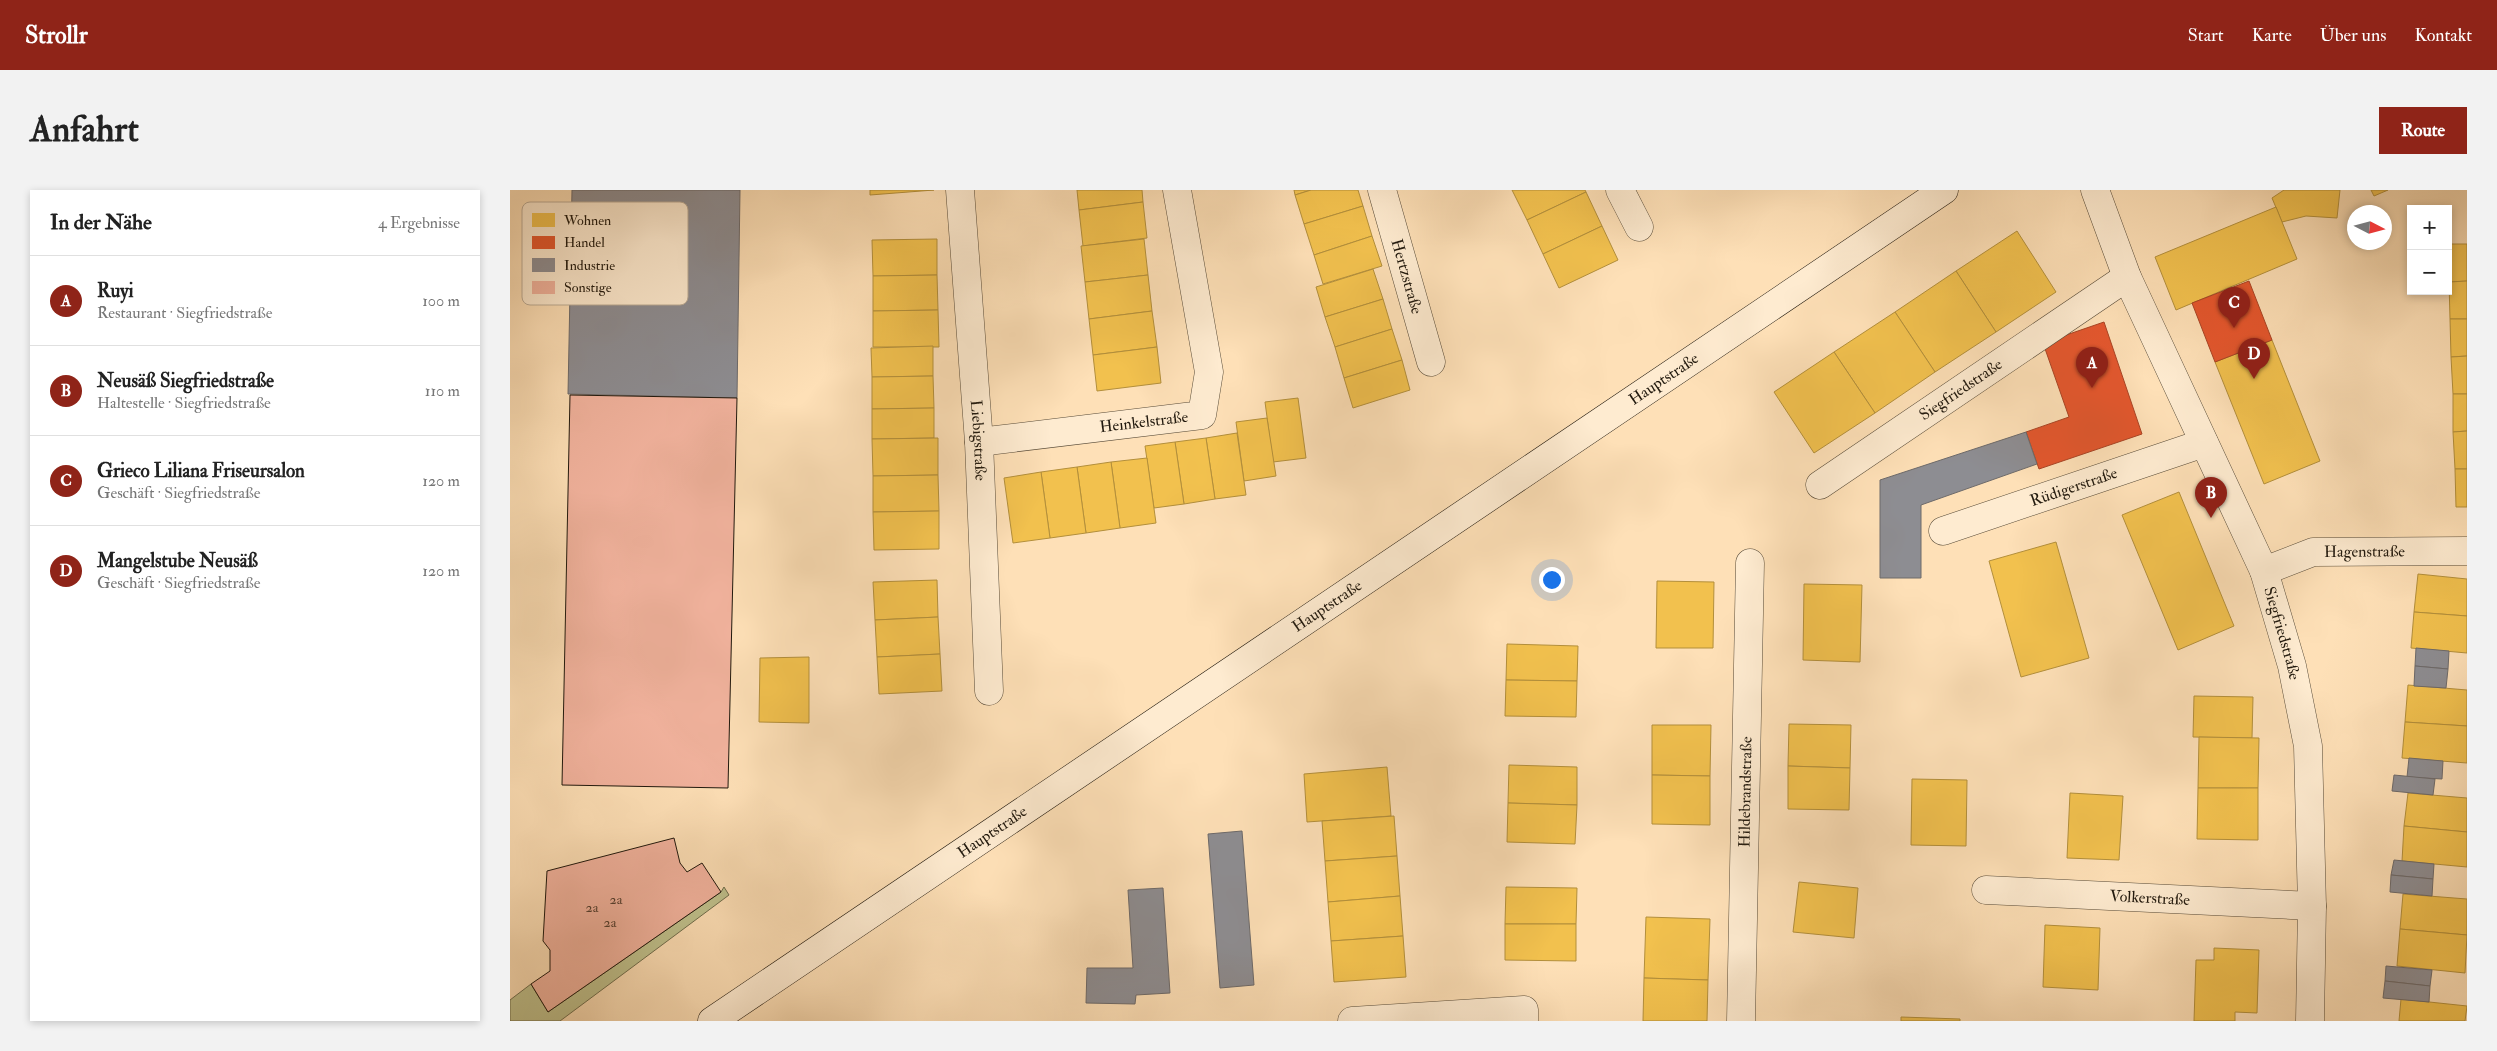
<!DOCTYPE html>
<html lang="de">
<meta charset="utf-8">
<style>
body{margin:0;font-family:"IM FELL Double Pica",serif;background:#f2f2f2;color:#222}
.controls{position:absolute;right:15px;top:15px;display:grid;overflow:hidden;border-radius:0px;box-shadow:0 2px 8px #0003}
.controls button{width:45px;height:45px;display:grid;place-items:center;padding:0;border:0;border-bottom:1px solid #e0e0e0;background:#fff;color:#222;font:25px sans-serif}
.compass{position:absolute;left:1837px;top:15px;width:45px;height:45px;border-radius:50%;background:#fff;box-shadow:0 2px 8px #0003;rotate:96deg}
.you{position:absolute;left:1041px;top:389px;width:18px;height:18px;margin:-12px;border:4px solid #fff;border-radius:50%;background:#1a73e8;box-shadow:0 0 0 8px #1a73e833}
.badge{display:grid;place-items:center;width:32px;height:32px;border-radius:50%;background:#8f2418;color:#fff;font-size:16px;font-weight:700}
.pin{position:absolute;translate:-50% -41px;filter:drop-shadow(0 1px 2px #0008)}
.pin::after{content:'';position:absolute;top:26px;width:18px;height:15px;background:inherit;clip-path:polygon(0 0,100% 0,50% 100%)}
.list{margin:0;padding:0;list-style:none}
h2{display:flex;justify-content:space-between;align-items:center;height:65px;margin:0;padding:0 20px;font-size:21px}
h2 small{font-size:16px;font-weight:400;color:#767676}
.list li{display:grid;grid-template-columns:32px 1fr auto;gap:15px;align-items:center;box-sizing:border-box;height:90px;padding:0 20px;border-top:1px solid #e0e0e0}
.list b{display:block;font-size:19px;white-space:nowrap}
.list p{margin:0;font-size:16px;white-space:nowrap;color:#767676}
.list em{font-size:16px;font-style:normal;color:#767676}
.map{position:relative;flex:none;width:1957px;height:831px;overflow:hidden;border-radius:0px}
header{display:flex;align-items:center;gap:30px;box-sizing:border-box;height:70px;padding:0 25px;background:#8f2418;color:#fff}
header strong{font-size:24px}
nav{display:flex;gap:28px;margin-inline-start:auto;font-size:18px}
.intro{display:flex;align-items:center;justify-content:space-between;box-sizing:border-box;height:120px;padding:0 30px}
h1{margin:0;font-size:35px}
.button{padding:12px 22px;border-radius:0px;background:#8f2418;color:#fff;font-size:18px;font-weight:700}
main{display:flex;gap:30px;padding:0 30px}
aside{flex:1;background:#fff;border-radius:0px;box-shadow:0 2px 8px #0003}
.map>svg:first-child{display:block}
.green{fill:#c0c28e;stroke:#706e4e}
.homes{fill:#f2c14e;stroke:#b38f3b}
.shops{fill:#e4572e;stroke:#aa4424}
.industry{fill:#8d8d92;stroke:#6d6a6a}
.building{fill:#f2b39e;stroke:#21190e}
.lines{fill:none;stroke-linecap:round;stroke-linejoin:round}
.street-casing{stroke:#584b38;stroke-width:29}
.secondary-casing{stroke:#21190e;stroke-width:29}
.street{stroke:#feebd0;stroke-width:28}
.secondary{stroke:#feebd0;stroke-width:28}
.labels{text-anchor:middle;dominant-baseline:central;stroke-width:5;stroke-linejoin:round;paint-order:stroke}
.number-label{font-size:14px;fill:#554032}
.street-label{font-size:16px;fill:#21190e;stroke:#feebd0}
.key{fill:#feebd0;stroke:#bcac96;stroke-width:1}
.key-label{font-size:14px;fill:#21190e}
</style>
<header>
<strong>Strollr</strong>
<nav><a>Start</a><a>Karte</a><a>Über uns</a><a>Kontakt</a></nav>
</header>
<div class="intro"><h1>Anfahrt</h1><a class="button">Route</a></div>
<main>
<aside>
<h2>In der Nähe<small>4 Ergebnisse</small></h2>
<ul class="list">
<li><span class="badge">A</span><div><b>Ruyi</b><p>Restaurant · Siegfriedstraße</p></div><em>100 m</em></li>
<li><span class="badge">B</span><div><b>Neusäß Siegfriedstraße</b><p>Haltestelle · Siegfriedstraße</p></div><em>110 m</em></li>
<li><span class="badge">C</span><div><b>Grieco Liliana Friseursalon</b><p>Geschäft · Siegfriedstraße</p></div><em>120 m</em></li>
<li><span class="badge">D</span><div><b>Mangelstube Neusäß</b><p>Geschäft · Siegfriedstraße</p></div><em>120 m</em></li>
</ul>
</aside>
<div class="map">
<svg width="1957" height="831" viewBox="0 0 1957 831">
<rect width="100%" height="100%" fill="#fee0b7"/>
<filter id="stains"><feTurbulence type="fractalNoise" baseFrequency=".004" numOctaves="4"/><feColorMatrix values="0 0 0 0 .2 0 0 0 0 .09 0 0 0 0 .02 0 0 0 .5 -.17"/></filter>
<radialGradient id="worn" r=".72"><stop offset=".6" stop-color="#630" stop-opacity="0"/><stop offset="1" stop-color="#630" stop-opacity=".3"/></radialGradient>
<path class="green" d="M 214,697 L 219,705 L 50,831 L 0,831 L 0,810 L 21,794 L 38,822 L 211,702 Z"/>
<g class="homes">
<path d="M 360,0 L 424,0 L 360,5 Z"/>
<path d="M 567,0 L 632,0 L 633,12 L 569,20 Z"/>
<path d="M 784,0 L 801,0 L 785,5 Z"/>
<path d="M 801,0 L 848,0 L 853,16 L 794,34 L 785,5 Z"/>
<path d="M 1002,0 L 1075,0 L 1076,2 L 1017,30 Z"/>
<path d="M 1774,0 L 1830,0 L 1827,28 L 1796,26 L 1772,32 L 1762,8 Z"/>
<path d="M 1861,0 L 1878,0 L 1864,6 Z"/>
<path d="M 1076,2 L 1092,36 L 1033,64 L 1017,30 Z"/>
<path d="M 633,12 L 637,48 L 573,56 L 569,20 Z"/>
<path d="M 853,16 L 862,46 L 804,65 L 794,34 Z"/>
<path d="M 1766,17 L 1787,69 L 1666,120 L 1645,67 Z"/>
<path d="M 1092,36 L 1108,70 L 1049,98 L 1033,64 Z"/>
<path d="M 1507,41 L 1546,102 L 1486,142 L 1446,81 Z"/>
<path d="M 862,46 L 872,76 L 813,94 L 804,65 Z"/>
<path d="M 427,49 L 427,85 L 363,86 L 362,50 Z"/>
<path d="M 634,49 L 638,85 L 575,92 L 571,56 Z"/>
<path d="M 1938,54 L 1957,54 L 1957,91 L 1939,92 Z"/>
<path d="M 863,79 L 873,109 L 815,127 L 806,97 Z"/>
<path d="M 1446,81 L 1486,142 L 1425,182 L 1385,122 Z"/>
<path d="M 427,85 L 428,120 L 363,121 L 363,86 Z"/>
<path d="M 638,85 L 642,121 L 579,129 L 575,92 Z"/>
<path d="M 1957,91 L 1957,129 L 1940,129 L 1939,92 Z"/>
<path d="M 873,109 L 882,139 L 825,157 L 815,127 Z"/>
<path d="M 428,120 L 429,157 L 363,157 L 363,121 Z"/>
<path d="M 642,121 L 647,157 L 583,165 L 579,129 Z"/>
<path d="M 1385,122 L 1425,182 L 1365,223 L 1324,162 Z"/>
<path d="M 1940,129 L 1957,129 L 1957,166 L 1941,167 Z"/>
<path d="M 882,139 L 892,170 L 834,188 L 825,157 Z"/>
<path d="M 1762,150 L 1810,271 L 1754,294 L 1705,172 Z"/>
<path d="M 423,156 L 423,186 L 362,187 L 361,158 Z"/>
<path d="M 647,157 L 651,193 L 587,201 L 583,165 Z"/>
<path d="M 1324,162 L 1365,223 L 1304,263 L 1264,202 Z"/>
<path d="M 1957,166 L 1957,204 L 1943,204 L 1941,167 Z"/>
<path d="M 892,170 L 900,200 L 843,218 L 834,188 Z"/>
<path d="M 423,186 L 424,218 L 362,219 L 362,187 Z"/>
<path d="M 1943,204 L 1957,204 L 1957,241 L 1943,242 Z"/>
<path d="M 788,208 L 796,268 L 763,272 L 755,212 Z"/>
<path d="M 424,218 L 424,248 L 362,249 L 362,219 Z"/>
<path d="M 757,228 L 766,286 L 734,291 L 726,232 Z"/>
<path d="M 1957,241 L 1957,279 L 1945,279 L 1943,242 Z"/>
<path d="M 727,243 L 736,305 L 705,309 L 696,248 Z"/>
<path d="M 428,248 L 428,285 L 363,286 L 362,249 Z"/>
<path d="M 696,248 L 705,309 L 674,314 L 665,252 Z"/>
<path d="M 665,252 L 674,314 L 644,318 L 635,256 Z"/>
<path d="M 637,268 L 646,333 L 610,338 L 601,272 Z"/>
<path d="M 601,272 L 610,338 L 576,343 L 567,277 Z"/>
<path d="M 567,277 L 576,343 L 540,348 L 531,282 Z"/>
<path d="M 1945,279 L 1957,279 L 1957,317 L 1946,317 Z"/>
<path d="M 531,282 L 540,348 L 503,353 L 494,288 Z"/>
<path d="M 428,285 L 429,321 L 363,322 L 363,286 Z"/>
<path d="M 1669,302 L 1724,436 L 1668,460 L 1612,325 Z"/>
<path d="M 429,321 L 429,359 L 364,360 L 363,322 Z"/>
<path d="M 1546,352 L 1579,468 L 1511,487 L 1479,371 Z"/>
<path d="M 1908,384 L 1957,389 L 1957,426 L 1904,422 Z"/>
<path d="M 427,390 L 428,427 L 365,430 L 363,392 Z"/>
<path d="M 1147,391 L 1204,392 L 1203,458 L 1146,458 Z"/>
<path d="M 1294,394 L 1352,395 L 1350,472 L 1293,470 Z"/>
<path d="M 1904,422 L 1957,426 L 1957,463 L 1901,458 Z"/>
<path d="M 428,427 L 430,464 L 367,467 L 365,430 Z"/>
<path d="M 997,454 L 1068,456 L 1067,491 L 996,490 Z"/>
<path d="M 430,464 L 432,501 L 369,504 L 367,467 Z"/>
<path d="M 299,467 L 299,533 L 249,532 L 250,468 Z"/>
<path d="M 996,490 L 1067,491 L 1066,527 L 995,526 Z"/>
<path d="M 1898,495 L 1957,500 L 1957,536 L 1895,532 Z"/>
<path d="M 1684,506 L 1743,507 L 1742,548 L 1683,547 Z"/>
<path d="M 1895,532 L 1957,536 L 1957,573 L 1892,568 Z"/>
<path d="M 1279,534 L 1341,535 L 1340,578 L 1278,576 Z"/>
<path d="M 1142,535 L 1201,535 L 1200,586 L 1142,585 Z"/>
<path d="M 1689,547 L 1749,548 L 1748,598 L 1688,598 Z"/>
<path d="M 999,575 L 1067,577 L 1067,615 L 998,613 Z"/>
<path d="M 1278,576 L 1340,578 L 1339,620 L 1278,619 Z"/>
<path d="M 877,577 L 881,626 L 797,632 L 794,584 Z"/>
<path d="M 1142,585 L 1200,586 L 1200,635 L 1142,634 Z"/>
<path d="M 1402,589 L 1457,590 L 1456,656 L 1401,655 Z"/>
<path d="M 1688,598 L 1748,598 L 1748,650 L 1687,649 Z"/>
<path d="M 1560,603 L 1613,606 L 1609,670 L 1557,668 Z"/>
<path d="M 1898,603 L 1957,608 L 1957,642 L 1894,636 Z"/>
<path d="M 998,613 L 1067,615 L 1065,654 L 997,652 Z"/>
<path d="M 884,626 L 887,666 L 815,671 L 812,631 Z"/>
<path d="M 1894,636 L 1957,642 L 1957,677 L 1892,671 Z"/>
<path d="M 887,666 L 890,706 L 818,712 L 815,671 Z"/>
<path d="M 1289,692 L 1348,698 L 1344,748 L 1283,742 Z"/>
<path d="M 996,697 L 1067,698 L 1066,734 L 995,734 Z"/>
<path d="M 1893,704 L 1957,709 L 1957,745 L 1890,739 Z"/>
<path d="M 890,706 L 893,746 L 821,751 L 818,712 Z"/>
<path d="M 1136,727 L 1200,729 L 1198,790 L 1134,788 Z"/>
<path d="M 995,734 L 1066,734 L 1066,771 L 995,770 Z"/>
<path d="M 1535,735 L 1590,738 L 1588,800 L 1533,797 Z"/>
<path d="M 1890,739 L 1957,745 L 1955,783 L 1887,776 Z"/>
<path d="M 893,746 L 896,787 L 824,792 L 821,751 Z"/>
<path d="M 1704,758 L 1749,760 L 1747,823 L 1725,822 L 1725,831 L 1684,831 L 1686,770 L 1704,770 Z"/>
<path d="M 1134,788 L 1198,790 L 1197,831 L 1133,831 Z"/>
<path d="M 1891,809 L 1957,816 L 1955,831 L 1889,831 Z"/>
<path d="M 1391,827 L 1450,829 L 1450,831 L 1391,831 Z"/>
</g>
<g class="shops">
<path d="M 1739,91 L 1762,150 L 1705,172 L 1682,113 Z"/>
<path d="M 1594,132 L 1632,244 L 1529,279 L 1516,242 L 1559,227 L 1533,153 Z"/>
</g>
<g class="industry">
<path d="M 62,0 L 230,0 L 227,208 L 58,204 Z"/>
<path d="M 1516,242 L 1527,274 L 1411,315 L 1411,388 L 1370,388 L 1370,290 Z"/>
<path d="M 1906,458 L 1939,461 L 1938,479 L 1905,476 Z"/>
<path d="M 1905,476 L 1938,479 L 1936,498 L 1904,496 Z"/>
<path d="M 1899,568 L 1933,571 L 1932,589 L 1897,587 Z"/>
<path d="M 1884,585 L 1925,589 L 1923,605 L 1882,601 Z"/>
<path d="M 732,641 L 744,795 L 710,798 L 698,644 Z"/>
<path d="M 1884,670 L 1924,674 L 1923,689 L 1881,685 Z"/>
<path d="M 1881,685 L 1923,689 L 1922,706 L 1880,702 Z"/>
<path d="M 653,698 L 660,803 L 626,805 L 625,814 L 576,813 L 577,778 L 623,778 L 618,700 Z"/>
<path d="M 1876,776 L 1922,780 L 1920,796 L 1875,791 Z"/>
<path d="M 1875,791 L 1920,796 L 1919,812 L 1873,808 Z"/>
</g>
<g class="building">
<path d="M 60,205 L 227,208 L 218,598 L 52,595 Z"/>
<path d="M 164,648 L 170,673 L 177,682 L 192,673 L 211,702 L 38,822 L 21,794 L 40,781 L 40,760 L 33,751 L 37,681 Z"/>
</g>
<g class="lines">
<g class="street-casing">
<g id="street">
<path id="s1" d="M 450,0 L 469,252 L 479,501"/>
<path id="s2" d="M 872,0 L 921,172"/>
<path d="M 1110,0 L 1129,37"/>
<path id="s3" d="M 1585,0 L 1617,87 L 1754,381 L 1782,476 L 1798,556 L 1802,716 L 1800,831"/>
<path id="s4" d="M 469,252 L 692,225 L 699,182 L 667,0"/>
<path id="s5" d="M 1310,295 L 1617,87"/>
<path id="s6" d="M 1433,341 L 1694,253"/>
<path id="s7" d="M 1754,381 L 1803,362 L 1957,361"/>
<path id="s8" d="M 1476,700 L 1802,716"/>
<path d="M 842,831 L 1014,820 L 1014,831"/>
<path id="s9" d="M 1231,831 L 1240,373"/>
</g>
</g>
<g class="secondary-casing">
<g id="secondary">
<path id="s10" d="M 202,831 L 1434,0"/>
</g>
</g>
<use href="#street" class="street"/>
<use href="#secondary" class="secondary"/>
</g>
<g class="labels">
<g class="number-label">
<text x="106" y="709">2a</text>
<text x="82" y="717">2a</text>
<text x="100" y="732">2a</text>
</g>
<g class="street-label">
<text stroke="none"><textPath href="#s2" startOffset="90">Hertzstraße</textPath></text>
<text stroke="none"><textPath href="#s10" startOffset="1148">Hauptstraße</textPath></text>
<text stroke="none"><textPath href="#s5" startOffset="170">Siegfriedstraße</textPath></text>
<text stroke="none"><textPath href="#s4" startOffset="166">Heinkelstraße</textPath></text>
<text stroke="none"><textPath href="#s1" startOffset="251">Liebigstraße</textPath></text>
<text stroke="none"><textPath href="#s6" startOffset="138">Rüdigerstraße</textPath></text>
<text stroke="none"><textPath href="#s7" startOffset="104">Hagenstraße</textPath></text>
<text stroke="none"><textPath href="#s10" startOffset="742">Hauptstraße</textPath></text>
<text stroke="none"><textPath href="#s3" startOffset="482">Siegfriedstraße</textPath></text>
<text stroke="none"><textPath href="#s9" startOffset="229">Hildebrandstraße</textPath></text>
<text stroke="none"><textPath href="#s10" startOffset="338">Hauptstraße</textPath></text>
<text stroke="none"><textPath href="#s8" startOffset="164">Volkerstraße</textPath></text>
</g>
</g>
<rect x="12" y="12" width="166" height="103" rx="8" class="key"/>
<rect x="22" y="23" width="23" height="14" fill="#f2c14e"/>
<rect x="22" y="46" width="23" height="13" fill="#e4572e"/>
<rect x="22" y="68" width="23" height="14" fill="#8d8d92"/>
<rect x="22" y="91" width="23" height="13" fill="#f2b39e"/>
<g class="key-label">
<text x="54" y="35">Wohnen</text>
<text x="54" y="57">Handel</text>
<text x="54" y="80">Industrie</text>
<text x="54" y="102">Sonstige</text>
</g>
<rect width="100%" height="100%" filter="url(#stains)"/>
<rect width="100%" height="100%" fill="url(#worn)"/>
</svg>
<div class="controls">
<button>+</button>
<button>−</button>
</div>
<svg class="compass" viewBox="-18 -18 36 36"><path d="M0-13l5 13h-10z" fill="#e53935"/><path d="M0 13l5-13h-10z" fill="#767676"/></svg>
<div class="you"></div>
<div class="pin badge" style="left:1582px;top:198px">A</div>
<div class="pin badge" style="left:1701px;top:328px">B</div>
<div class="pin badge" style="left:1724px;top:138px">C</div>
<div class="pin badge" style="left:1744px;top:189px">D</div>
</div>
</main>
